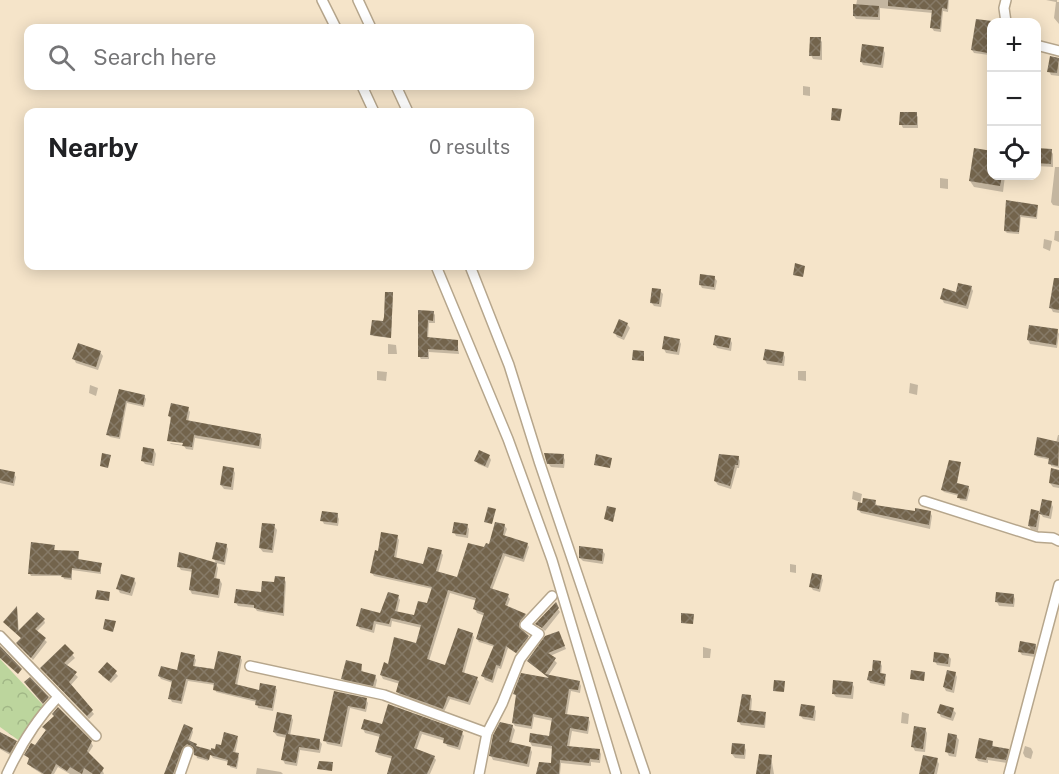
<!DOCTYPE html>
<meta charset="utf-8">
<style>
body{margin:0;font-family:"Public Sans",sans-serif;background:#f6f6f6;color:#202124}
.controls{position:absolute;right:18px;top:18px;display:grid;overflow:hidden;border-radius:12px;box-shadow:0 3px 15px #0003}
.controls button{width:54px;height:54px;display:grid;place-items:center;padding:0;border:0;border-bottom:2px solid #e0e0e0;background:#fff;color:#202124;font:30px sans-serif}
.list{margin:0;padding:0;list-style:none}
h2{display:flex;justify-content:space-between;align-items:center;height:78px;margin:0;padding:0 24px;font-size:26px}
h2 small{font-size:20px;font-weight:400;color:#757577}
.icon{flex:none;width:33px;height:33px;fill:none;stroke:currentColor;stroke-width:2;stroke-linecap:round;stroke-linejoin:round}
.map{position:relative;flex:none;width:1059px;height:774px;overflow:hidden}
.search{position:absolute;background:#fff;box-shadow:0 3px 15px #0003;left:24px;top:24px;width:510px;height:66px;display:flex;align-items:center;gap:15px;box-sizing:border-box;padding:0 21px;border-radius:12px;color:#757577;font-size:22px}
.panel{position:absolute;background:#fff;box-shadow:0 3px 15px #0003;left:24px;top:108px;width:510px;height:162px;border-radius:12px}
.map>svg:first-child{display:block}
.park{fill:url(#park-crowns)}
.shadow{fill:#0003}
.building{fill:url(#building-cross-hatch)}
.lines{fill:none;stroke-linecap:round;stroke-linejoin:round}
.street-casing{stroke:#b6a68c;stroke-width:12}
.street{stroke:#fff;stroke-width:9}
</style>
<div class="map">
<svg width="1059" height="774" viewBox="0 0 1059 774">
<defs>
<pattern id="park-crowns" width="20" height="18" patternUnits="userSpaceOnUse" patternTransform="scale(1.5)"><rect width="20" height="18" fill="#bcd59d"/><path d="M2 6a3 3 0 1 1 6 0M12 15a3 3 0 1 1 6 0" fill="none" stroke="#a1b786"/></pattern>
<pattern id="building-cross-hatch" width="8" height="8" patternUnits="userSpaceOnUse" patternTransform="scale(1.5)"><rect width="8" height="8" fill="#73644c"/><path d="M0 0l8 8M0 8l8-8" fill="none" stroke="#867a67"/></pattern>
</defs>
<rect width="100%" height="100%" fill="#f5e4c9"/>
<path class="park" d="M 0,659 L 43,705 L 21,742 L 0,727 Z"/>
<g class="shadow">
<path d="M 857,0 L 949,0 L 948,12 L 943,11 L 941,32 L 934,31 L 932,28 L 933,13 L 880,8 L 880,20 L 856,19 L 854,16 Z"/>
<path d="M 1046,0 L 1057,0 L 1057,2 L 1059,2 L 1059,24 L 1054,18 L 1056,2 Z"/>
<path d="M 992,23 L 989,55 L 974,53 L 972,50 Z"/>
<path d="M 820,39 L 822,42 L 822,60 L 813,59 L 811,55 Z"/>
<path d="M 883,49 L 885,53 L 883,68 L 863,65 L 861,61 Z"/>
<path d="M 1051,57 L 1059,59 L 1059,76 L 1051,75 L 1049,71 Z"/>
<path d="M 803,86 L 810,87 L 810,96 L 803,95 Z"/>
<path d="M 916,114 L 918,117 L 918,128 L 903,128 L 901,124 Z"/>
<path d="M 1036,150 L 1051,151 L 1053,154 L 1053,167 L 1059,167 L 1059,206 L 1053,205 L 1051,202 L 1055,167 L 1036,166 Z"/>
<path d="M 992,176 L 1005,176 L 1003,192 L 974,187 L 970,181 Z"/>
<path d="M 940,178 L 948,179 L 948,189 L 940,188 Z"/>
<path d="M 1007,202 L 1037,206 L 1038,208 L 1037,219 L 1021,217 L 1019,234 L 1007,233 L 1005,231 Z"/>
<path d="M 1055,231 L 1059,231 L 1059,242 L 1054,240 Z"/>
<path d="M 1044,239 L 1052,241 L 1050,251 L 1043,248 Z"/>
<path d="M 714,277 L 717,281 L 715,290 L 702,288 L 700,284 Z"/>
<path d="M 971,287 L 973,291 L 968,309 L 944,303 L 942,299 Z"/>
<path d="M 1059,287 L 1059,313 L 1053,312 L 1051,308 Z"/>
<path d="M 660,291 L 663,294 L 661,307 L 654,306 L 651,302 Z"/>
<path d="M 393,293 L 391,338 L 373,336 L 384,322 Z"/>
<path d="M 420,311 L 433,312 L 435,315 L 435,323 L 429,323 L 428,339 L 457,341 L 459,354 L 429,352 L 429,359 L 421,359 L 419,356 Z"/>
<path d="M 627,324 L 630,328 L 624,340 L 617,337 L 615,333 Z"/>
<path d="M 1057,331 L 1059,334 L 1057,348 L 1030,344 L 1028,340 Z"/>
<path d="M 730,339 L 732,343 L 731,351 L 717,348 L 715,344 Z"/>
<path d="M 679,340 L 681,344 L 679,355 L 666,353 L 664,349 Z"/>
<path d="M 388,344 L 396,345 L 397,354 L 388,354 Z"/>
<path d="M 100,352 L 103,356 L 98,370 L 76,363 L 74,359 Z"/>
<path d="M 783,353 L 785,357 L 784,366 L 767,364 L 765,360 Z"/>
<path d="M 377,371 L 387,372 L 386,381 L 377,380 Z"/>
<path d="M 798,371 L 806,371 L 806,381 L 798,380 Z"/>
<path d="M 910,383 L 918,385 L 917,395 L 909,393 Z"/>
<path d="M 90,385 L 98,388 L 96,396 L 89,393 Z"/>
<path d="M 120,391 L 144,396 L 146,399 L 144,407 L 127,403 L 120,439 L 110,437 L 108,435 Z"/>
<path d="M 188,409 L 190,412 L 188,422 L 260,435 L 262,439 L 261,449 L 195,438 L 193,450 L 186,449 L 184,446 L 171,444 L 170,443 L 190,446 L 169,416 Z"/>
<path d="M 1058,435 L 1059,435 L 1059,468 L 1051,466 L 1051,460 L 1037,457 L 1035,454 L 1056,443 Z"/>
<path d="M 154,450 L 156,454 L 154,466 L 145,464 L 142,460 Z"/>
<path d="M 489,456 L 491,460 L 488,468 L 478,464 L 476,460 Z"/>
<path d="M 563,456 L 565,460 L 564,468 L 551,467 L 548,463 Z"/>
<path d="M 738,457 L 740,461 L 739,468 L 737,468 L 731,489 L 718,485 L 715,481 Z"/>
<path d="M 233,469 L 235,473 L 233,490 L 224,489 L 221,485 Z"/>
<path d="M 0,471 L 14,474 L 16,477 L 14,486 L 0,483 Z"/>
<path d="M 1059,471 L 1059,488 L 1053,487 L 1050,483 Z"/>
<path d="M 968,487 L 970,490 L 967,501 L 960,500 L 959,496 L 944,492 L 942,490 L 954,490 Z"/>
<path d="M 853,491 L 862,494 L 860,504 L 875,502 L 878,507 L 916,513 L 930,512 L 932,516 L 930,529 L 861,513 L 858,509 L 860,502 L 852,499 Z"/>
<path d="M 1051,503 L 1053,507 L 1051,519 L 1043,517 L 1041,514 Z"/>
<path d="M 1038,512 L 1040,516 L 1038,531 L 1031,529 L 1029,526 Z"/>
<path d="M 337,515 L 339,519 L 338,526 L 324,524 L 322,520 Z"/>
<path d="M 504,525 L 507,529 L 504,537 L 527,544 L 529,547 L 524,562 L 505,556 L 492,590 L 508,596 L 510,599 L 507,607 L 525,615 L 527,618 L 521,625 L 520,630 L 530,640 L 519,655 L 508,648 L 501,669 L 498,668 L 493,683 L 485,680 L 483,676 L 495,647 L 479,642 L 477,639 L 485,616 L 477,613 L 475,609 L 477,601 L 450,593 L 429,661 L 446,667 L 472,634 L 474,637 L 464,674 L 477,679 L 479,682 L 470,705 L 450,699 L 444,712 L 400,696 L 398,692 L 400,684 L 383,679 L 381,675 L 389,666 L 417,644 L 422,628 L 392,621 L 391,627 L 376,624 L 374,633 L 360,629 L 358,626 L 381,615 L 398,597 L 400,600 L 397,613 L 415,617 L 428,605 L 433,589 L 374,576 L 372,573 L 379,553 L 397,537 L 399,540 L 396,559 L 424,566 L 441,552 L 443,555 L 438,573 L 458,579 L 490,546 Z"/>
<path d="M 274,526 L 277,530 L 273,553 L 263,552 L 260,548 Z"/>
<path d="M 467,526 L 469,529 L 468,538 L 456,536 L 454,532 Z"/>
<path d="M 226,545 L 228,549 L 225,565 L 216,563 L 214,559 Z"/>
<path d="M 54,547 L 55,551 L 78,553 L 79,561 L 101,564 L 101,574 L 72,570 L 72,580 L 64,579 L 63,576 L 31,576 L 30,574 Z"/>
<path d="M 602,550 L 605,554 L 603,564 L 583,561 L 580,558 Z"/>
<path d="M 216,564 L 218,568 L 216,580 L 220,580 L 222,584 L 219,598 L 192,594 L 190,590 L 193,572 L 181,570 L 179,567 Z"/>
<path d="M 790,564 L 796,565 L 796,573 L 790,572 Z"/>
<path d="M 821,576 L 823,580 L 820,592 L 813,590 L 811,587 Z"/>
<path d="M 134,579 L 136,583 L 132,596 L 120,593 L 118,589 Z"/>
<path d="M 284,579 L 286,582 L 284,616 L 257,611 L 255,608 L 238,606 L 236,603 L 263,593 Z"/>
<path d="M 1013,595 L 1015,599 L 1014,607 L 999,606 L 997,602 Z"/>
<path d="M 555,605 L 560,612 L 545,631 L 537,624 Z"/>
<path d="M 17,608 L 19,632 L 44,620 L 45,623 L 36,632 L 47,642 L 33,660 L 20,646 L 22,639 L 5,622 Z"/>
<path d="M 560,636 L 566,649 L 550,656 L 557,663 L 548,676 L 579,682 L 581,686 L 580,693 L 571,691 L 567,715 L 588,718 L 590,722 L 588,734 L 572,731 L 569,748 L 599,750 L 601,754 L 600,763 L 591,762 L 591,766 L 561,763 L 560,774 L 538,774 L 540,762 L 552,765 L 554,749 L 532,746 L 530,742 L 550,738 L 553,721 L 534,717 L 532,729 L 515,726 L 513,723 L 517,698 L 515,694 L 551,680 L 528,661 Z"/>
<path d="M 1035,645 L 1038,649 L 1035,657 L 1022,655 L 1020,652 Z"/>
<path d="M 65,646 L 75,658 L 66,666 L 78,677 L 70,686 L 94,714 L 89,719 L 44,671 Z"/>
<path d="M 703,647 L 711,649 L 710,658 L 703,658 Z"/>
<path d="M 948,655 L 951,659 L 950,667 L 937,665 L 935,661 Z"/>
<path d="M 194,657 L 196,660 L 194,668 L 216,671 L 240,657 L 242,660 L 237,686 L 260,692 L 275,687 L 277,690 L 273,711 L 258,708 L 257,702 L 216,692 L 215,685 L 188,681 L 182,704 L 172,702 L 170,698 L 173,683 L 161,679 L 159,676 L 178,672 Z"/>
<path d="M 880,662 L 882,666 L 881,675 L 886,679 L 885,686 L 870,683 L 869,680 Z"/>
<path d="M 107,664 L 118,676 L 111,683 L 102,676 Z"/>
<path d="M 361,666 L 363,673 L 375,676 L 377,680 L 375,689 L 345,682 L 343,679 Z"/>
<path d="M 955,673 L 957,677 L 954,693 L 946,691 L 944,687 Z"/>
<path d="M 852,683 L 854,687 L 853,699 L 836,697 L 833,693 Z"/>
<path d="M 335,693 L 366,700 L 368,703 L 366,712 L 350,708 L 342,747 L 327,744 L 325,740 Z"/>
<path d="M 750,696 L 752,699 L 751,712 L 765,714 L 766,717 L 765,728 L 741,725 L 739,722 Z"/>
<path d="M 814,708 L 816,711 L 815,721 L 803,719 L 800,715 Z"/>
<path d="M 953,710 L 956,713 L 953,721 L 941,717 L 939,713 Z"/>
<path d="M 902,712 L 909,714 L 908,724 L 901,723 Z"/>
<path d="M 291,716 L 293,720 L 290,736 L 319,740 L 322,744 L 320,753 L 300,750 L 297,766 L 285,764 L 283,760 L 287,738 L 277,736 L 274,732 Z"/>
<path d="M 383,726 L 462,733 L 464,736 L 460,750 L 447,746 L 445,741 L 422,734 L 416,751 L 434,757 L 436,760 L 430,774 L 389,774 L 393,759 L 379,755 L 376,752 L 380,737 L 365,733 L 363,729 Z"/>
<path d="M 512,726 L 515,730 L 511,744 L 530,748 L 532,752 L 529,767 L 493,760 L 491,756 Z"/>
<path d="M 44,728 L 91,742 L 93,746 L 88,754 L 102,769 L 104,774 L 70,774 L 58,767 L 54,774 L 42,774 L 31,767 L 30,760 L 26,755 L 35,747 L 47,732 Z"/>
<path d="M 192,729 L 193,732 L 190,741 L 197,748 L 210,754 L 208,761 L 197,758 L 194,747 L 185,748 L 175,774 L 165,774 Z"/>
<path d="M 925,729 L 927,733 L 925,752 L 915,751 L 913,747 Z"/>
<path d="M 0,734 L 15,742 L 18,746 L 12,756 L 0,749 Z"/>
<path d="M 956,736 L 959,740 L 956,757 L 949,756 L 947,752 Z"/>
<path d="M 237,737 L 238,740 L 235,754 L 239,757 L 237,769 L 230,767 L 229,762 L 213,758 L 211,755 Z"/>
<path d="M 992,742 L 994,748 L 1008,750 L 1010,754 L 1007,763 L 988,760 L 988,763 L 978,761 L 976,758 Z"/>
<path d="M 744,746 L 746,750 L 745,759 L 735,758 L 732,754 Z"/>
<path d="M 1025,746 L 1031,748 L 1033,752 L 1031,759 L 1025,757 L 1023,753 Z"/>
<path d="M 771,757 L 774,774 L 758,774 Z"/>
<path d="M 937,760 L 939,764 L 937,774 L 920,774 Z"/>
<path d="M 257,768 L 281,772 L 283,774 L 256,774 Z"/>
</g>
<g class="building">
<path d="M 888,0 L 948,0 L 947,9 L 942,8 L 940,29 L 930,28 L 932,10 L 888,6 Z"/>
<path d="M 853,4 L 879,6 L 878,17 L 853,16 Z"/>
<path d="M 976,19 L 992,21 L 988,53 L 971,50 Z"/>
<path d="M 810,37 L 821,37 L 820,56 L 809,56 Z"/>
<path d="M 862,44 L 884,47 L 881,65 L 860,62 Z"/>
<path d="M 1050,56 L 1059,58 L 1057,73 L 1047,72 Z"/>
<path d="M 832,108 L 842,109 L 840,121 L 831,120 Z"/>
<path d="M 900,112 L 917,112 L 917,125 L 899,125 Z"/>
<path d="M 974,148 L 992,151 L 992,176 L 1002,176 L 1000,186 L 969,181 Z"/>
<path d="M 1036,148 L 1052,149 L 1051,164 L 1036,163 Z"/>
<path d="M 1006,200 L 1038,205 L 1036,217 L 1020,215 L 1019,232 L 1004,231 Z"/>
<path d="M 795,263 L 805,266 L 803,277 L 793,275 Z"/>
<path d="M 700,274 L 715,276 L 714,287 L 699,285 Z"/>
<path d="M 1054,278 L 1059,278 L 1059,310 L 1049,308 Z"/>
<path d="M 958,283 L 972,286 L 966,306 L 940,299 L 943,288 L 956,292 Z"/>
<path d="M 652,288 L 661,289 L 659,304 L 650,303 Z"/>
<path d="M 385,292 L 393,292 L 391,338 L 370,335 L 372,320 L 383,321 L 384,317 Z"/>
<path d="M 418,310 L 434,311 L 433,321 L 428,320 L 427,337 L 458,340 L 458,351 L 428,349 L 428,357 L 418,357 Z"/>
<path d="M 619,319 L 628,323 L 622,337 L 613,333 Z"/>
<path d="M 1029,325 L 1058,329 L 1056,345 L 1027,340 Z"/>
<path d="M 715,335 L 731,338 L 729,348 L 713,345 Z"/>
<path d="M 664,336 L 680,339 L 677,352 L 662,349 Z"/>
<path d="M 78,343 L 101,351 L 96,367 L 72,359 Z"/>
<path d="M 765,349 L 784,352 L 782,363 L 763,360 Z"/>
<path d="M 633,350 L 644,351 L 644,361 L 632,360 Z"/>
<path d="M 119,389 L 145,395 L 143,405 L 126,401 L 119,437 L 106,435 Z"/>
<path d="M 171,403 L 189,407 L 186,420 L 261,434 L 259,446 L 194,435 L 192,447 L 182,446 L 183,443 L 167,441 L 171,417 L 168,416 Z"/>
<path d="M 1037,437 L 1059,442 L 1058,466 L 1048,464 L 1049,458 L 1034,455 Z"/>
<path d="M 143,447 L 154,449 L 152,463 L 141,461 Z"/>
<path d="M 479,450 L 490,455 L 485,466 L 474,461 Z"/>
<path d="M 102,453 L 111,455 L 108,468 L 100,466 Z"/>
<path d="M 544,453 L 564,454 L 563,464 L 547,464 Z"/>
<path d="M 596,454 L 612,458 L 610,468 L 594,465 Z"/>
<path d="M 719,454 L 739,456 L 738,465 L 735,465 L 730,486 L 714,481 Z"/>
<path d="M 949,460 L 961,462 L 957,483 L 969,486 L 966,499 L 957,498 L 958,494 L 941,490 Z"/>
<path d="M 223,466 L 234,468 L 231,487 L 220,485 Z"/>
<path d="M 1051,468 L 1059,470 L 1059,485 L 1049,483 Z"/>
<path d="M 0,469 L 15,472 L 13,483 L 0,480 Z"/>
<path d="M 863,498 L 876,500 L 875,505 L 915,511 L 915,508 L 931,511 L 929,525 L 857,510 L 858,502 L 862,503 Z"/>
<path d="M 1042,499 L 1052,501 L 1049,516 L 1039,514 Z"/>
<path d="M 607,506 L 616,508 L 613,522 L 604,519 Z"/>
<path d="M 488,507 L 496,509 L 492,524 L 484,522 Z"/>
<path d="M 1031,509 L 1039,511 L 1036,527 L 1028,526 Z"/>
<path d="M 322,511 L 338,513 L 337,523 L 320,521 Z"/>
<path d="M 454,522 L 468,524 L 466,535 L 452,533 Z"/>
<path d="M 495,522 L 505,524 L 503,535 L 528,543 L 523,559 L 503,553 L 490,588 L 509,594 L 505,605 L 526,614 L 520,621 L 519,627 L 529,636 L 516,653 L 506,646 L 500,666 L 496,665 L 492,680 L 481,676 L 494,645 L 476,639 L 484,613 L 473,609 L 476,598 L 448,590 L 427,659 L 445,665 L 458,628 L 473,633 L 462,672 L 478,677 L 468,702 L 448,696 L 443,709 L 396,692 L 399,681 L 380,675 L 384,662 L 388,664 L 394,637 L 416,643 L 421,625 L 391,618 L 389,624 L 374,621 L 372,630 L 356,626 L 361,608 L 380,613 L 388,592 L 399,595 L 395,611 L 414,615 L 418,601 L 427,603 L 432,587 L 370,573 L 375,550 L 378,551 L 381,532 L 398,535 L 394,557 L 423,564 L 428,547 L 442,550 L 436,571 L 457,577 L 468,543 L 484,547 L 486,543 L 489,544 Z"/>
<path d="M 262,523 L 275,524 L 272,550 L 259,548 Z"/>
<path d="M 31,542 L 55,545 L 54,550 L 79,551 L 78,559 L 102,563 L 100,572 L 72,568 L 71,578 L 61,577 L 62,575 L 28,574 Z"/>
<path d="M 216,542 L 227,544 L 224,562 L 212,559 Z"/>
<path d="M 579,546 L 603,549 L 602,561 L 579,558 Z"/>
<path d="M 179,552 L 217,563 L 214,578 L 220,579 L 218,595 L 189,590 L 192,569 L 177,567 Z"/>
<path d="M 812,573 L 822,575 L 819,589 L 809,587 Z"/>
<path d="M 121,574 L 135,578 L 130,593 L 116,589 Z"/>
<path d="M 275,576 L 285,577 L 283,613 L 265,611 L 254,608 L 254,605 L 234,603 L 236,589 L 261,592 L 262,581 L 274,582 Z"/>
<path d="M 97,590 L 110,592 L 109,601 L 95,599 Z"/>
<path d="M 996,592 L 1014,594 L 1013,604 L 995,602 Z"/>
<path d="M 556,602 L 559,608 L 542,628 L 535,624 Z"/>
<path d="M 17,606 L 18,631 L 37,612 L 45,619 L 35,629 L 46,638 L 31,658 L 16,643 L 21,638 L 3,622 Z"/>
<path d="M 681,613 L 694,614 L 693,624 L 681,623 Z"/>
<path d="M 105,619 L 116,621 L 113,632 L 103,629 Z"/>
<path d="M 559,631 L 565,646 L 548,653 L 556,658 L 545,674 L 580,681 L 578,690 L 569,689 L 565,714 L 589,717 L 587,731 L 570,728 L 567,746 L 600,749 L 599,760 L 590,759 L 589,763 L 560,760 L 559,774 L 536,774 L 539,762 L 551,763 L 552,746 L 529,742 L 530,733 L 549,736 L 552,718 L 533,714 L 531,726 L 512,723 L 516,695 L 513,694 L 521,673 L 549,678 L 527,661 L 545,636 Z"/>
<path d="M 1020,641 L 1036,644 L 1034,654 L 1018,652 Z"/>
<path d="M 65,644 L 74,653 L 64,663 L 77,672 L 69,682 L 93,710 L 87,716 L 40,668 Z"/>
<path d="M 0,646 L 22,669 L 18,674 L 0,658 Z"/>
<path d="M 218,651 L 241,656 L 235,684 L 259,690 L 260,683 L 276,686 L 272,708 L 255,705 L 256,700 L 213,690 L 214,683 L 186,679 L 181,701 L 168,699 L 172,681 L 158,676 L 161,666 L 177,670 L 181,652 L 195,655 L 193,666 L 214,669 Z"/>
<path d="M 934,652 L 949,654 L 948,664 L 933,662 Z"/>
<path d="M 346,660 L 362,664 L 361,671 L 376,675 L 373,686 L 341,679 Z"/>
<path d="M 873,660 L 881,661 L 880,673 L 886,674 L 884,684 L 867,680 L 869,671 L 872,671 Z"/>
<path d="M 107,662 L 117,671 L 109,681 L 98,672 Z"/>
<path d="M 911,670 L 925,672 L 924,681 L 910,679 Z"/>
<path d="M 947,670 L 956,672 L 952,690 L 943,687 Z"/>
<path d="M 30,677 L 49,697 L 43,704 L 24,682 Z"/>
<path d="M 774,680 L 785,681 L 784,692 L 773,691 Z"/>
<path d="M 833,680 L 853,682 L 851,695 L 832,694 Z"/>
<path d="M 334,691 L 367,698 L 365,709 L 348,706 L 340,744 L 323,741 Z"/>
<path d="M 742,694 L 751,695 L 749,710 L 766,712 L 764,725 L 737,722 Z"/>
<path d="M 388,704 L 463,731 L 458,747 L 443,743 L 444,738 L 420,731 L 414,748 L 435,756 L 427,774 L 387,774 L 392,756 L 375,752 L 380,734 L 361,729 L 364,719 L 382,724 Z"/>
<path d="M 801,704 L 815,706 L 813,718 L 799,716 Z"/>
<path d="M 940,704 L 954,708 L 951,718 L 937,713 Z"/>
<path d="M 58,707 L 92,741 L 87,751 L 104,768 L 100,774 L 93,774 L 84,768 L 82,774 L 70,767 L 67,771 L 56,764 L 51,774 L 44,774 L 27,764 L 29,758 L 24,755 L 31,743 L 35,745 L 46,730 L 42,727 L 54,716 L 52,714 Z"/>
<path d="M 277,712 L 292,715 L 288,734 L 320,739 L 319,750 L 299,747 L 296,763 L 281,760 L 286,735 L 273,732 Z"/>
<path d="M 500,722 L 513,725 L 509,742 L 531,747 L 527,764 L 489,756 L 493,735 Z"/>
<path d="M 184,724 L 193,728 L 188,740 L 197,744 L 196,746 L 211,750 L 211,748 L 215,749 L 216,744 L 221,745 L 224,732 L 238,736 L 233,752 L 239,753 L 236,767 L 227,765 L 228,760 L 210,755 L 209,760 L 194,755 L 193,747 L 187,744 L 182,749 L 173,774 L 164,774 Z"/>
<path d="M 914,726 L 926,728 L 923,749 L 911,747 Z"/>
<path d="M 0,732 L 17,741 L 10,753 L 0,748 Z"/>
<path d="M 948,733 L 957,735 L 954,754 L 945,752 Z"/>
<path d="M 979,738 L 993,741 L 992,746 L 1009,749 L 1006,760 L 987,757 L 986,760 L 975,758 Z"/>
<path d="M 732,743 L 745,744 L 744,755 L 731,754 Z"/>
<path d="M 759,754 L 772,755 L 770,774 L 756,774 Z"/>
<path d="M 923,755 L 938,758 L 934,774 L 919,774 Z"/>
<path d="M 319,761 L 333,762 L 332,771 L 317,769 Z"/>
</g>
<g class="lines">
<g class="street-casing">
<g id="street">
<path d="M 322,0 L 336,28"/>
<path d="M 358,0 L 371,28"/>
<path d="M 1006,0 L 1004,8 L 1006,22"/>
<path d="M 1036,45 L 1059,51"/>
<path d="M 362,86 L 374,112"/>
<path d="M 396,86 L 408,112"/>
<path d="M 436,266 L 508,439 L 552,560 L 616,774"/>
<path d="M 470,266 L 509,365 L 539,461 L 645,774"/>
<path d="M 924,501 L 1037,537 L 1053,538 L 1059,541"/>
<path d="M 0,636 L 96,736"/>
<path d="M 250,666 L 384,695 L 487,733"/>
<path d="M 7,774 C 20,746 36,720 57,698"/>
<path d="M 180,774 L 188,751"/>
<path d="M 479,774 L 487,733 L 502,704 L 520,659 L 539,634 L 525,625 L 552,596"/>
<path d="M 1009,774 L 1059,585"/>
</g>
</g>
<use href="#street" class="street"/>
</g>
</svg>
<div class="controls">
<button>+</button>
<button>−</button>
<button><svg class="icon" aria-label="locate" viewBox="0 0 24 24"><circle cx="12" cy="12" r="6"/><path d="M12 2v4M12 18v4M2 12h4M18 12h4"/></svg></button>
</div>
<div class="search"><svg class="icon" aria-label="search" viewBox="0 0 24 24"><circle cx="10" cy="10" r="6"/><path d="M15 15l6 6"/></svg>Search here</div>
<section class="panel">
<h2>Nearby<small>0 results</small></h2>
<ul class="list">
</ul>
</section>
</div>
